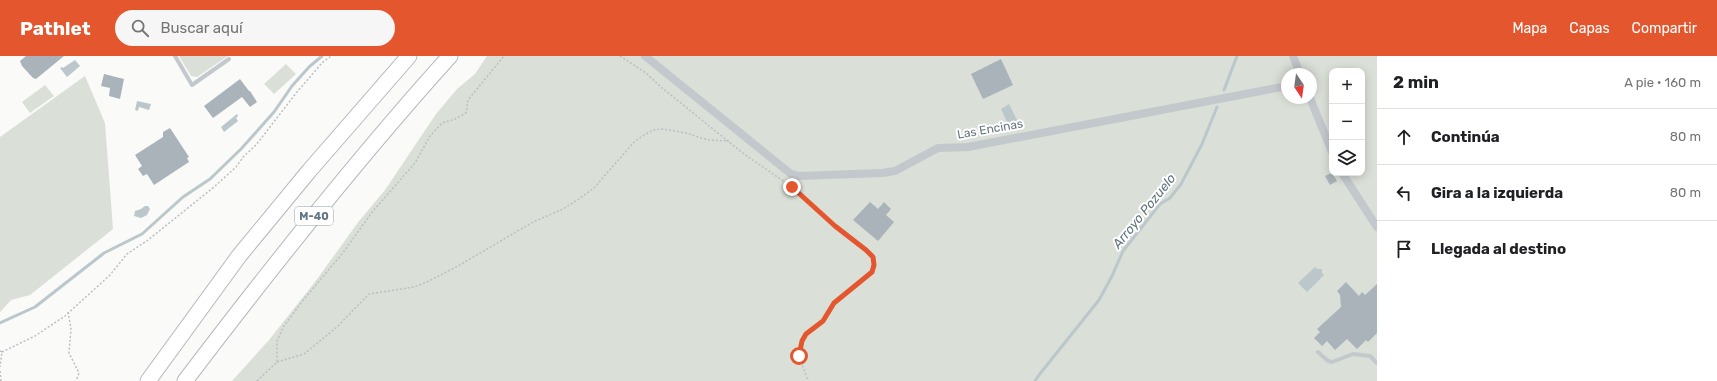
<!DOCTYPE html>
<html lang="es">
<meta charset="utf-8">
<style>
body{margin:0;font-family:Rubik,sans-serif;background:#f6f6f6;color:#202124}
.controls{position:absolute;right:12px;top:12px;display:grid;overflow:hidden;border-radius:8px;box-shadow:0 2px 10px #0003}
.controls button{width:36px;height:36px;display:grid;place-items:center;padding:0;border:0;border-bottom:1px solid #e0e0e0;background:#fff;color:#202124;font:20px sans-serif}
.compass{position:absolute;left:1281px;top:12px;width:36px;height:36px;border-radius:50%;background:#fff;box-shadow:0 2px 10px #0003;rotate:167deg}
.stop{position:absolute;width:12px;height:12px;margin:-9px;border:3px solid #e4572e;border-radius:50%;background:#fff}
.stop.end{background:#e4572e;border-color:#fff;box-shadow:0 1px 4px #0008}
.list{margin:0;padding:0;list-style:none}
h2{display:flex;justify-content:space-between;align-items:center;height:52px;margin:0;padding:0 16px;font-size:17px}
h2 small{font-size:13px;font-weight:400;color:#757577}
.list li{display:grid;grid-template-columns:26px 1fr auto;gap:12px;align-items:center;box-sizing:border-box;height:56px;padding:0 16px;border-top:1px solid #e0e0e0}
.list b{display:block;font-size:15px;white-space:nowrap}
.list em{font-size:13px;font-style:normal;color:#757577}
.icon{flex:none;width:22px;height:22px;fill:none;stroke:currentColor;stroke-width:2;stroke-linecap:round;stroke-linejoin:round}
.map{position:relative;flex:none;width:1377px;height:325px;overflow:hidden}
header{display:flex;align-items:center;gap:24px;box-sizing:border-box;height:56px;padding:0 20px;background:#e4572e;color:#fff}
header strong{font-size:19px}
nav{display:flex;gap:22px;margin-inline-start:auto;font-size:14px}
.search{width:280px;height:36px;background:#f6f6f6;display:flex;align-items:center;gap:10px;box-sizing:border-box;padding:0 14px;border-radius:22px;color:#757577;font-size:15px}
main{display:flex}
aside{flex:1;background:#fff}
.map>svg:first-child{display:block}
.green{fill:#dadfd7;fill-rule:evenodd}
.water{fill:#bbc7cb}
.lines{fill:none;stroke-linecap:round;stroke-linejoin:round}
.stream{stroke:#bbc7cb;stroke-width:3}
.building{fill:#aab3b9}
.highway-casing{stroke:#b4b9bd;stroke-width:17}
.path{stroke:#bbbfc2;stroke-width:1.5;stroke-dasharray:2 2;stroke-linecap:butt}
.lane{stroke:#c3c8cc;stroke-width:4}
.street{stroke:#c3c8cc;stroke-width:8}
.highway{stroke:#fff;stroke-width:15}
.route{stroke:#e4572e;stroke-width:5}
.labels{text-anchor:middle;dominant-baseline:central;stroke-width:4;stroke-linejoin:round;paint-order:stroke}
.shield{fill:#fff;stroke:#939fa8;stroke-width:1}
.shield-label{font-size:11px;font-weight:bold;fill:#657683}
.street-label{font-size:12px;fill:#657683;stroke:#fff}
.water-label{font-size:13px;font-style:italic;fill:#60757c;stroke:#fff}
</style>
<header>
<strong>Pathlet</strong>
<div class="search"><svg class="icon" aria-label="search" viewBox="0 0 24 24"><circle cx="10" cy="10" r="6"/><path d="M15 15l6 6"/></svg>Buscar aquí</div>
<nav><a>Mapa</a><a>Capas</a><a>Compartir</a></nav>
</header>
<main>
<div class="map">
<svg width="1377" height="325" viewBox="0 0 1377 325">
<rect width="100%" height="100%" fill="#fafaf8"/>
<g class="green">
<path d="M 179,0 L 228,0 L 197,21 L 191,20 Z"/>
<path d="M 487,0 L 1377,0 L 1377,325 L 232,325 L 269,284 L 315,226 L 359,165 L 385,134 L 436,58 L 457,33 L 475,18 ZM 1332,15 L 1362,15 L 1362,117 L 1332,117 ZM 1287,18 L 1311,18 L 1311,42 L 1287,42 Z"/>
<path d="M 286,8 L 296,18 L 274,38 L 264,28 Z"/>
<path d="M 85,20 L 105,67 L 113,173 L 30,239 L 11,244 L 0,256 L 0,81 Z"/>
<path d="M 45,29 L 54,40 L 30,57 L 22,46 Z"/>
</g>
<g class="water">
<path d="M 75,4 L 80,10 L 67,21 L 60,12 L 62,11 L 63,12 Z"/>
<path d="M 137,45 L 151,48 L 149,54 L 139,51 L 138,55 L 135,54 Z"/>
<path d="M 1009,48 L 1018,66 L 1009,70 L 1001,53 Z"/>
<path d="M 237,58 L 238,60 L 236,62 L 238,65 L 224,76 L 221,71 Z"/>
<path d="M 145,150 L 148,150 L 150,153 L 147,159 L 141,162 L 134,160 L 135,155 L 141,153 Z"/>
<path d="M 1315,211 L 1317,213 L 1322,213 L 1322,217 L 1324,219 L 1307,236 L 1298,227 Z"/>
</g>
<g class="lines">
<g class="stream">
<path d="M 1224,34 L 1237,0"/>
<path d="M 0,267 L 35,251 L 104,197 L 142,178 L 183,141 L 210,123 L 241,93 L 274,56 L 292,30 L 309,11 L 322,0"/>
<path d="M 1035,325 L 1039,319 L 1099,244 L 1112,220 L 1123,195 L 1160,148 L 1170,142 L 1181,128 L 1202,88 L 1217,51"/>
</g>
</g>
<g class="building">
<path d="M 26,0 L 64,0 L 36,23 L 33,22 L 22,10 L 20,5 Z"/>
<path d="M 1001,3 L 1013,29 L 983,43 L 971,18 Z"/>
<path d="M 104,18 L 124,23 L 120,43 L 109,40 L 110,32 L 101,30 Z"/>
<path d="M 240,23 L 249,35 L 250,35 L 257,46 L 250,51 L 242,41 L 213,62 L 204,50 Z"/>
<path d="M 170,72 L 189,101 L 187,102 L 189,106 L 154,129 L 147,118 L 143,120 L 138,113 L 142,110 L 135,99 L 163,81 L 163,76 Z"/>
<path d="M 1332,117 L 1337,125 L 1330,129 L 1325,120 Z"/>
<path d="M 870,146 L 878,153 L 884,146 L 891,153 L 886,159 L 894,166 L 878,185 L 853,164 Z"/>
<path d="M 1346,226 L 1359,240 L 1362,236 L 1365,239 L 1377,228 L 1377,277 L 1368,286 L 1366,284 L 1357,293 L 1347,283 L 1335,294 L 1327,285 L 1322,290 L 1314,282 L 1320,276 L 1317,273 L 1341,251 L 1340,239 L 1337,235 Z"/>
</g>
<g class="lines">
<g class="highway-casing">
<g id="highway">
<path d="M 148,325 L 239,200 L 309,115 L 409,0"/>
<path d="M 185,325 C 270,213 356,104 450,0"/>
</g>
</g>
<g class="path">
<path d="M 620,0 L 646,17 L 662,32 L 744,98 L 792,131 L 835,170 L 866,194 L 873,201 L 874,209 L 872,216 L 834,247 L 823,265 L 806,278 L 803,285 L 799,300 L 808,325"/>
<path d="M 68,256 L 71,273 L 69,297 L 79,317 L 76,325"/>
<path d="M 0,295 L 2,296 L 0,311"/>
<path d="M 2,296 L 35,280 L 65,260 L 110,219 L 127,198 L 148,184 L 214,131 L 236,111 L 244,100 L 256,89 L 297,36 L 322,7 L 331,0"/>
<path d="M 277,306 L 304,298 L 337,271 L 369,238 L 414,231 L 427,226 L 458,210 L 533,166 L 563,153 L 579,143 L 594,132 L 634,86 L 644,79 L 653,74 L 663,73 L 686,77 L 708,84 L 729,85"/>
<path d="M 0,315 L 1,325"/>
<path d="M 257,325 L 277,306 L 277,285 L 284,270 L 304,243 L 342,198 L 373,155 L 415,107 L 430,80 L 442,67 L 455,63 L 466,57 L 468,44 L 504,0"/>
</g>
<g class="lane">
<path d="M 175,0 L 192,29 L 229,3"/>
<path d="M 1318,296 L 1328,305 L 1332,306 L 1353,298 L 1370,300 L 1377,307"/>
</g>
<g class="street">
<path d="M 645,0 L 791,118 L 799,120 L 882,117 L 895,115 L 938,92 L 968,91 L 1287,30"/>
<path d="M 1293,0 L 1300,18"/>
<path d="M 1310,42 L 1332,96"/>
<path d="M 1342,117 L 1377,171"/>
</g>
<use href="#highway" class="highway"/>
</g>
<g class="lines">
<path class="route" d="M 792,131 L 835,170 L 866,194 L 873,201 L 874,209 L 872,216 L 834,247 L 823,265 L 806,278 L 802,285 L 799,300"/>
</g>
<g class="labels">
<rect class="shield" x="295" y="151" width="38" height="18" rx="3"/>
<g class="shield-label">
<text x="314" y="160">M-40</text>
</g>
<g class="street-label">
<text transform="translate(990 73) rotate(-10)">Las Encinas</text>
</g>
<g class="water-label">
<text transform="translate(1144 155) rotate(-51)">Arroyo Pozuelo</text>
</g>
</g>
</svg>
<div class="controls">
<button>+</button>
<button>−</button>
<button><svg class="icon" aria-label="layers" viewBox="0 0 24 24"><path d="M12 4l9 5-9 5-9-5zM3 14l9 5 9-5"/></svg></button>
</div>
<svg class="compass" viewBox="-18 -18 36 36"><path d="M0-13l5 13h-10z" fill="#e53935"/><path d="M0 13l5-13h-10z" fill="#757577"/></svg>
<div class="stop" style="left:799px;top:300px"></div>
<div class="stop end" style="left:792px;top:131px"></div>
</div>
<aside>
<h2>2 min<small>A pie · 160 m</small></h2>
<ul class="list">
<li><svg class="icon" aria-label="ahead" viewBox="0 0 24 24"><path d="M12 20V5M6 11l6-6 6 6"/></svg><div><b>Continúa</b></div><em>80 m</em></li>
<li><svg class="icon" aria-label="left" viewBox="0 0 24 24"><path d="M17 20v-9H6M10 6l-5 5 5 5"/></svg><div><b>Gira a la izquierda</b></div><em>80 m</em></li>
<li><svg class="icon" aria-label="arrive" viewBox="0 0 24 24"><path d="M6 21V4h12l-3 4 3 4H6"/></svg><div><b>Llegada al destino</b></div></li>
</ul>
</aside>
</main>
